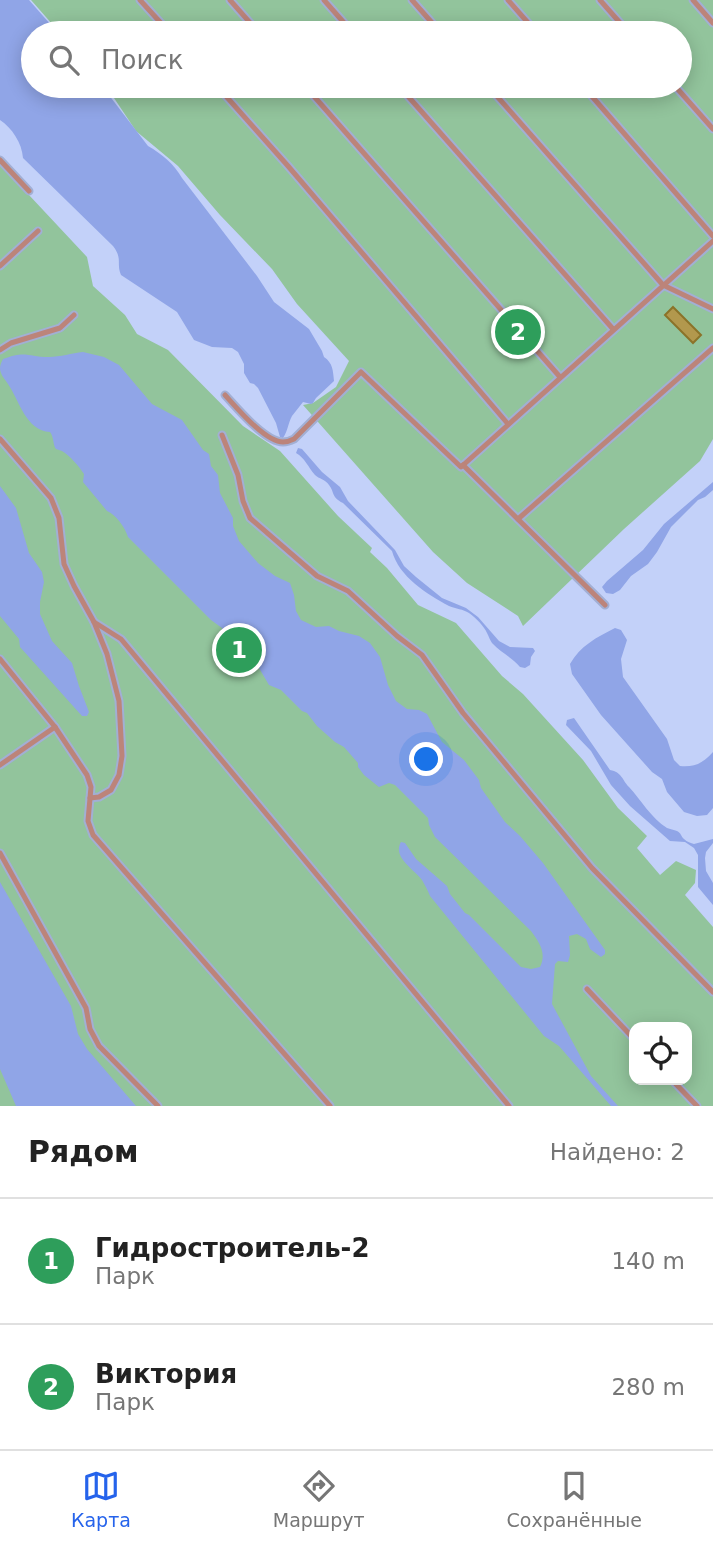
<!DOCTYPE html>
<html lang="ru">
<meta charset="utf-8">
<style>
body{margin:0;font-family:"DejaVu Sans",sans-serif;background:#f6f6f6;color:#222}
.controls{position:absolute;right:21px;bottom:21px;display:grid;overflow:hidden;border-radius:14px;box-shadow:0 4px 18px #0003}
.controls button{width:63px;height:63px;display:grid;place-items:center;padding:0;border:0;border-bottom:2px solid #e0e0e0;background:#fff;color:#222;font:35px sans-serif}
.you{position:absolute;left:427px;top:760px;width:24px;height:24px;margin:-18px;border:5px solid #fff;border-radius:50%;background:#1a73e8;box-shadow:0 0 0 10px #1a73e833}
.badge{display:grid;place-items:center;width:46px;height:46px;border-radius:50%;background:#2563eb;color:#fff;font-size:23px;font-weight:700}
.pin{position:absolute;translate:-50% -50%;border:4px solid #fff;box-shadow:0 2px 7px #0006}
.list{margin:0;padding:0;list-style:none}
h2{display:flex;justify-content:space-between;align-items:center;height:91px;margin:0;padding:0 28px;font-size:30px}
h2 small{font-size:23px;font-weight:400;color:#767676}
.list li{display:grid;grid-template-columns:46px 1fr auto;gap:21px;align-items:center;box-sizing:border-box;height:126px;padding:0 28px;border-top:2px solid #e0e0e0}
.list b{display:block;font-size:26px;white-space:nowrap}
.list p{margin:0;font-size:23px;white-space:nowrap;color:#767676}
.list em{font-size:23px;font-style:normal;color:#767676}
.icon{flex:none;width:38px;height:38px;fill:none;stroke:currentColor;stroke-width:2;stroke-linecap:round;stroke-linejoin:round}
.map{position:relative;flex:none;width:713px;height:1106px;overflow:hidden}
.search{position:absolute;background:#fff;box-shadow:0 4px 18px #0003;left:21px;right:21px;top:21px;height:77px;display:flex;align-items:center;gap:18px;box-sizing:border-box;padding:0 24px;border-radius:38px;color:#767676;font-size:26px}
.sheet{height:343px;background:#fff}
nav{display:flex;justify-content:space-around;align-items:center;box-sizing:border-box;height:98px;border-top:2px solid #e0e0e0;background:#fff;font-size:19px;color:#767676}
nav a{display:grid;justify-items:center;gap:4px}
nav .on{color:#2563eb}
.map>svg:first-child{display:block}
.green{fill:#92c49c;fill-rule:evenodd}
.water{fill:#90a5e7}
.building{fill:#b2984d;stroke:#8b7329;stroke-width:2}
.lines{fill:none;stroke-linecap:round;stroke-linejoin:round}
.lane-casing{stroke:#a2afd4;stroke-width:9}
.lane{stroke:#bc847a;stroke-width:5}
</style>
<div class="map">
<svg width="713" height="1106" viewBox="0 0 713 1106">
<rect width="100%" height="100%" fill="#c3d1f9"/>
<g class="green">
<path d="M 31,0 L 713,0 L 713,439 L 700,461 L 624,529 L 523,626 L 518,616 L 467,583 L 433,552 L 303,405 L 313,403 L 336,387 L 349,361 L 297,304 L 272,269 L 220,215 L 178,166 L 136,131 L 106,86 L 680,86 L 680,33 L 60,33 Z"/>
<path d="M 0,164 L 87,257 L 93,286 L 125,315 L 137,334 L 168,350 L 243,426 L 280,451 L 338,516 L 372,548 L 370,552 L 387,568 L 418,605 L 456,623 L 502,676 L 523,694 L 583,760 L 618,808 L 647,836 L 637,848 L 660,875 L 676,861 L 696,870 L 695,883 L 685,895 L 713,927 L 713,1106 L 0,1106 ZM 634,1027 L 687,1027 L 687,1080 L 634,1080 Z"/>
</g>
<g class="water">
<path d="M 0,0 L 29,0 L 58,33 L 33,33 L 33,86 L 102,86 L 148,146 C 162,154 174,164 182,178 L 257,276 L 274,302 L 309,329 L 322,351 L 324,357 C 333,363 333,371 334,381 L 316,398 L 313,403 L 311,404 L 303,402 C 300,406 295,412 292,416 C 288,423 288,431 283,438 L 280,437 L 276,423 L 258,388 L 254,384 L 250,383 L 244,373 L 244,364 L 238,352 L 232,348 L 212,347 L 194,340 L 177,312 L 121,275 C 116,263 123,259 113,246 L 23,158 C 22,143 12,128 0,120 Z"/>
<path d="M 83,352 L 104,357 L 119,365 L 152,404 L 182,420 L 203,450 L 209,454 L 211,466 L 218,475 L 220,493 L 233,518 L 233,526 L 239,541 L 258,563 L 275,576 L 290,583 L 294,595 L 296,611 L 301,620 L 316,627 L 329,626 L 339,631 L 359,636 L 370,643 L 380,657 L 388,685 L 396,701 L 407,709 L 419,710 L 427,714 L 442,742 L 464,760 L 479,780 L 481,788 L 505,822 L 520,836 L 543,863 L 605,950 L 605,954 L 601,957 L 590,949 L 586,939 L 577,934 L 569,936 L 570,955 L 568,962 L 558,961 L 555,964 L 552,1004 L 591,1076 L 618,1106 L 611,1106 L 559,1046 L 544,1036 L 430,896 C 428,891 425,885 422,880 C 414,869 392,857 401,842 L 405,843 L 416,859 L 447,886 L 450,894 L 465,913 L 469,915 L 521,967 L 531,969 L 540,967 C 547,953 539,942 531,931 L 435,837 L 429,825 L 428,818 L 395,785 L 389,783 L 379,787 L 364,775 L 358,767 L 358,763 L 344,747 L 335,742 L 317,726 L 307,713 L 302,711 L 281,690 L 269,685 L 259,668 L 246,654 L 238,650 L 225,635 L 222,628 L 211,620 L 128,537 C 125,527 116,515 107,511 L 83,482 L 84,474 C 79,466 70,456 62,451 C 60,450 58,450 56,449 C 53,446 54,437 50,432 C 26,431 19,400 8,384 C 5,379 1,376 0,369 C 0,365 1,363 3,359 C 26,350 28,357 49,357 C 60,357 72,353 83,352 Z"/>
<path d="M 298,448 L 302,449 L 322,472 L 340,487 L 348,501 L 395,550 L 404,566 L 416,577 L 442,598 L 466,608 L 478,617 L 499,641 L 510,647 L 533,648 L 535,651 L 531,657 L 530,665 L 525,668 L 520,667 C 512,657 501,653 492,643 C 490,640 489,637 487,633 C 484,626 476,618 469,613 C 463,609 456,609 449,606 C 427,594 399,577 392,551 L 343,503 C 331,497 335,493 329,485 C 325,479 319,479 315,475 C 308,467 305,458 296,453 Z"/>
<path d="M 713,482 L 713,490 L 705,497 L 698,500 L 671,527 L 657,552 L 648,564 L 631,576 L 620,590 L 613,594 L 606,593 L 602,587 L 607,581 L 643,550 L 664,524 Z"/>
<path d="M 0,486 L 16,508 L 29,553 L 42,572 L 44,582 L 40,602 L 40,614 L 52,641 L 72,663 L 79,686 L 89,712 L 87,716 L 82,716 L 20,647 L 19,639 L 0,616 Z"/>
<path d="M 615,628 L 621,630 L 627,640 L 621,659 L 623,677 L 667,739 L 674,760 L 680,766 C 695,767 702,764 713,752 L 713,808 L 707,815 L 697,816 L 684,812 L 667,792 L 662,779 L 652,772 L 601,715 L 572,674 L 570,664 C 580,646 597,637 615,628 Z"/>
<path d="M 574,718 L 610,770 C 622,772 622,780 629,787 C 641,800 651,818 667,828 C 670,829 674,830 677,831 C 682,834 680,835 684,839 C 687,842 691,843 694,844 L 713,839 L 713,843 L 706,852 L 705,858 L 706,871 L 713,883 L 713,905 L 698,887 L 698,855 L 694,848 L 685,842 L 670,841 L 630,806 L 611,785 L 591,751 L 566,725 L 567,720 Z"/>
<path d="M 0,882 L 71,1006 L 78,1034 L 87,1049 L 136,1106 L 16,1106 L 0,1069 Z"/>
</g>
<path class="building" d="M 673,307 L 701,335 L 693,343 L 665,315 Z"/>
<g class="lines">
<g class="lane-casing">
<g id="lane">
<path d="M 140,0 L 170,33"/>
<path d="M 230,0 L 259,33"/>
<path d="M 324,0 L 353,33"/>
<path d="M 412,0 L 441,33"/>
<path d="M 508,0 L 537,33"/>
<path d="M 600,0 L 629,33"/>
<path d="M 693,0 L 713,23"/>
<path d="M 217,86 L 288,166 L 508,424"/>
<path d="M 305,86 L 560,377"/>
<path d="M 399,86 L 613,329"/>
<path d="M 488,86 L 663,285 L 713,309"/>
<path d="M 583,86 L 713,236"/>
<path d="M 675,86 L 713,129"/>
<path d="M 0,160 L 29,191"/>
<path d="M 0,266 L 38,231"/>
<path d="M 0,350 L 11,343 L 60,328 L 74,315"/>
<path d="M 225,395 C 237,408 265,442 283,442 C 288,442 290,441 294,439 L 361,372 L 461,467 L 713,241"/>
<path d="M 222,435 L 238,475 L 243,501 L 250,518 L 317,576 L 348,591 L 397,636 L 422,655 L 463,713 L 592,868 L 713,992"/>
<path d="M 0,439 L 51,498 L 59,518 L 64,564 L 74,586 L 94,622 L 107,654 L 119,701 L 122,756 L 119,775 L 111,790 L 99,797 L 90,798"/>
<path d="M 463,465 L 605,605"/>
<path d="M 518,519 L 713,348"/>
<path d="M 94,622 L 121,639 L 509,1106"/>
<path d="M 0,659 L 55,727 L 87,775 L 91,787 L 88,821 L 93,835 L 330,1106"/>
<path d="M 0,765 L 55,727"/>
<path d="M 0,853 L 86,1008 L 90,1029 L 99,1046 L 158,1106"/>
<path d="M 587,989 L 634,1039"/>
<path d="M 672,1080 L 697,1106"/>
</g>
</g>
<use href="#lane" class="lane"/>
</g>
</svg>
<div class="controls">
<button><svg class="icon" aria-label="locate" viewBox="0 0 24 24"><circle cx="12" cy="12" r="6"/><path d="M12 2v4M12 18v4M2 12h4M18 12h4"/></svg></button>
</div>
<div class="you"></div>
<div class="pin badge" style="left:239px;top:650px;background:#2e9e5b">1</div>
<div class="pin badge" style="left:518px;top:332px;background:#2e9e5b">2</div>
<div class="search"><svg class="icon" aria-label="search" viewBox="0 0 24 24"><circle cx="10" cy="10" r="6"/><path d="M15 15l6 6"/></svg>Поиск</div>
</div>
<section class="sheet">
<h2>Рядом<small>Найдено: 2</small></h2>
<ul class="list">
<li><span class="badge" style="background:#2e9e5b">1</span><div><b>Гидростроитель-2</b><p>Парк</p></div><em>140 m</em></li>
<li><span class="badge" style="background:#2e9e5b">2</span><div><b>Виктория</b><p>Парк</p></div><em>280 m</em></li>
</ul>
</section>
<nav>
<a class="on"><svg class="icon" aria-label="map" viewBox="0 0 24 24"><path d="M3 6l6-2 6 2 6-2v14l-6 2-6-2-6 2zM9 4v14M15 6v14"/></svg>Карта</a>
<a><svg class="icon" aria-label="directions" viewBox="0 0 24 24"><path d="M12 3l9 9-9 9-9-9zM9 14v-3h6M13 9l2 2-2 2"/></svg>Маршрут</a>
<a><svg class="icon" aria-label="saved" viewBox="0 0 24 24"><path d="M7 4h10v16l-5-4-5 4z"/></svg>Сохранённые</a>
</nav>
